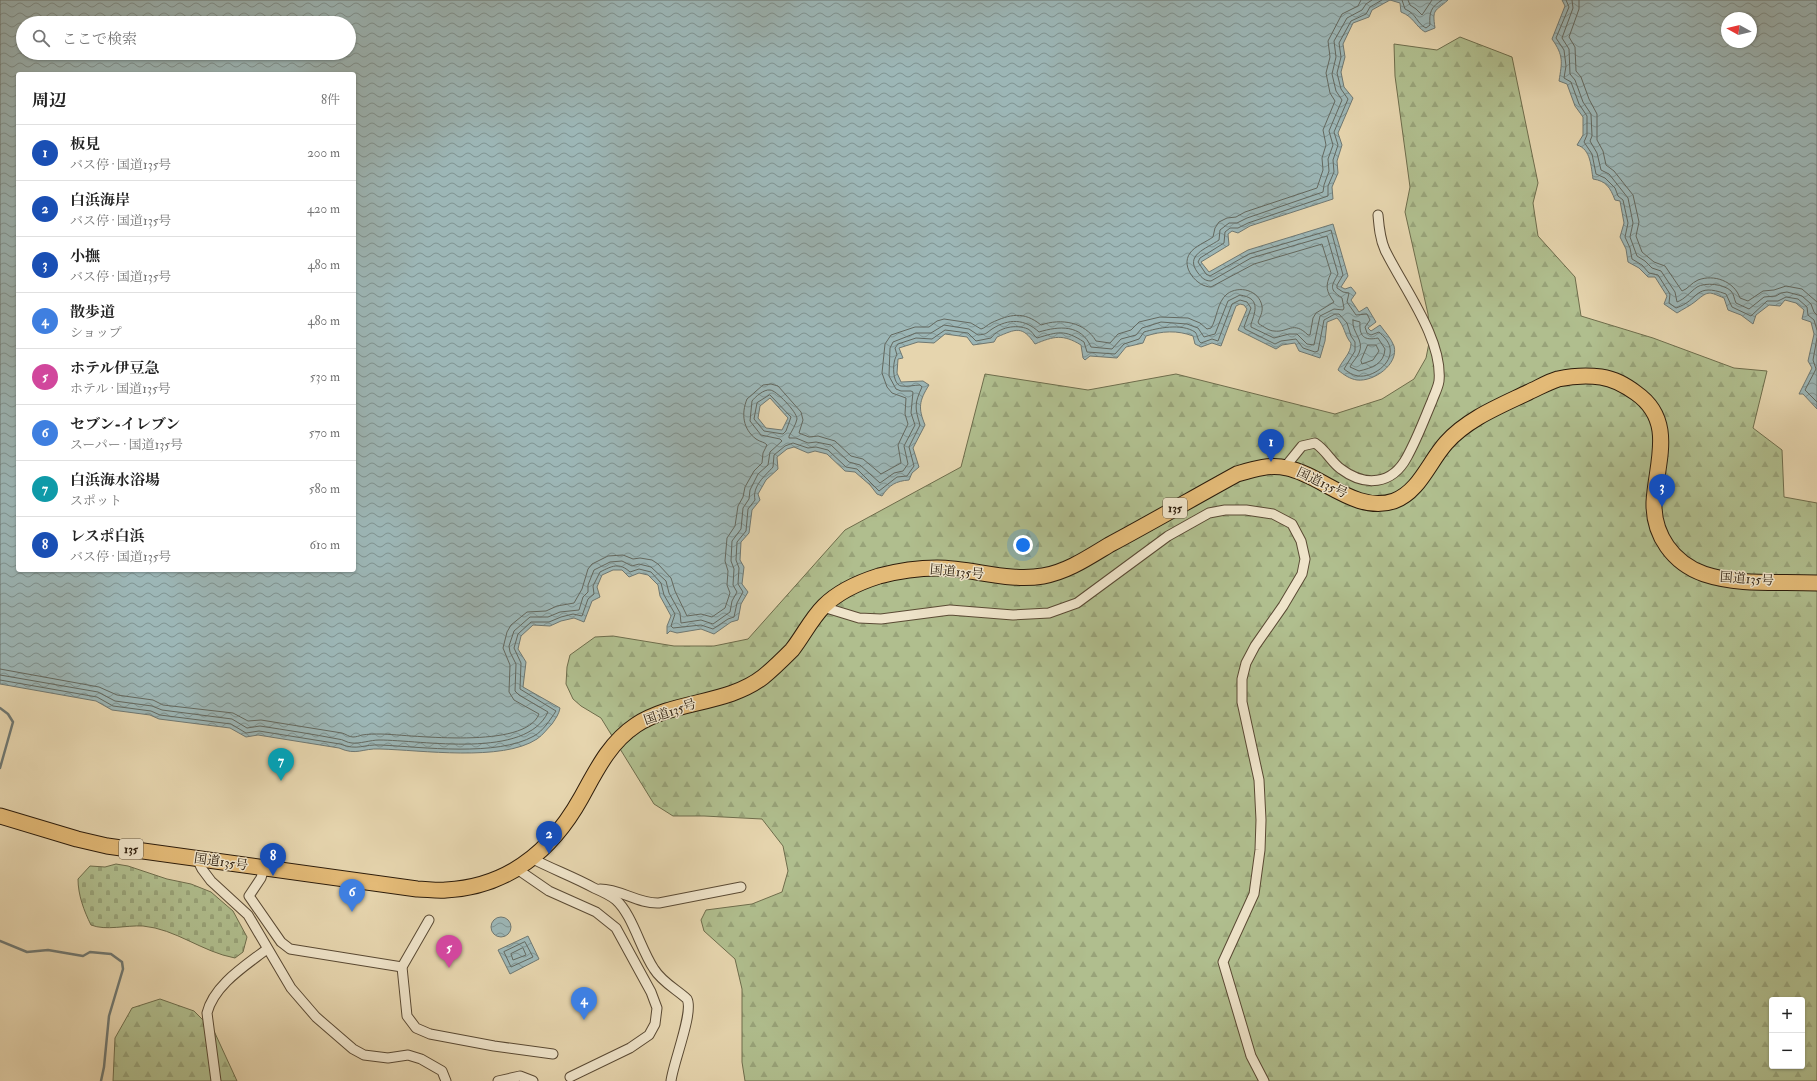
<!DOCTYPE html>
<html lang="ja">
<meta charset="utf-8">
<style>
body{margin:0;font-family:"IM FELL Double Pica","Noto Serif JP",serif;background:#f2f2f2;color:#222}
.controls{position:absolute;right:12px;bottom:12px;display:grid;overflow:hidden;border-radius:4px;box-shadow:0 1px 3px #0004}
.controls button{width:36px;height:36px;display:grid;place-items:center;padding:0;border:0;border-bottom:1px solid #e0e0e0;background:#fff;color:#222;font:20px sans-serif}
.compass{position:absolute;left:1721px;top:12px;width:36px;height:36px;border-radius:50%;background:#fff;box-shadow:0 1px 3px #0004;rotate:278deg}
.you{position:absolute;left:1023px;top:545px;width:14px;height:14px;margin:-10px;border:3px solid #fff;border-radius:50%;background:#1a73e8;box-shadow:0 0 0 6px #1a73e833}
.badge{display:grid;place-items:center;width:26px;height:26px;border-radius:50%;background:#0f766e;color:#fff;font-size:13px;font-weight:700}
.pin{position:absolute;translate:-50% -33px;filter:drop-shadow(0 1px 2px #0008)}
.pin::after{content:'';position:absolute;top:21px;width:14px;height:12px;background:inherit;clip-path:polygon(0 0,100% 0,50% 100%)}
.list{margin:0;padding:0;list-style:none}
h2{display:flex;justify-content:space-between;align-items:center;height:52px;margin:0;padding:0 16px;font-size:17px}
h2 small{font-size:13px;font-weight:400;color:#767676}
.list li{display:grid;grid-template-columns:26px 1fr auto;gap:12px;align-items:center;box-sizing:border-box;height:56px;padding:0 16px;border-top:1px solid #e0e0e0}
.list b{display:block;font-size:15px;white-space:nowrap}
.list p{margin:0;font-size:13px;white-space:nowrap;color:#767676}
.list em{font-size:13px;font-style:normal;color:#767676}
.icon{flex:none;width:22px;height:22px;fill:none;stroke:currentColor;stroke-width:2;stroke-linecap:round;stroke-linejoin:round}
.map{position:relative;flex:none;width:1817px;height:1081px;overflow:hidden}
.search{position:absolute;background:#fff;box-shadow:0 1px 3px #0004;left:16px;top:16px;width:340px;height:44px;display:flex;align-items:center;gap:10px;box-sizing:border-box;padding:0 14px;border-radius:22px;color:#767676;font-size:15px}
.panel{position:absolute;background:#fff;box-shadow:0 1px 3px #0004;left:16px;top:72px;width:340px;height:500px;border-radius:4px}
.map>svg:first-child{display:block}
.forest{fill:url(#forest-firs);stroke:#6e6d4c;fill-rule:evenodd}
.cemetery{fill:url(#cemetery-stones);stroke:#6e6d4c}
.water{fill:url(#water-waves);stroke:#6f7872;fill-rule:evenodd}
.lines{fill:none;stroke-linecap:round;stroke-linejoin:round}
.shore{stroke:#646960;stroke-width:1}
.stream{stroke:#6f7872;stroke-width:2.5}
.minor-casing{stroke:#5a4a34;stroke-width:11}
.trunk-casing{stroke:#2c1c0b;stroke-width:17}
.minor{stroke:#efe4ca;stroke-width:9}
.trunk{stroke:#e3ba77;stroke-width:15}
.labels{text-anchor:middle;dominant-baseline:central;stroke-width:3;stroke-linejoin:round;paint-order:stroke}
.shield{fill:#efe4ca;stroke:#665844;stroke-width:1}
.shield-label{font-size:12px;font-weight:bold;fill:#2c1c0b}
.street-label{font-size:13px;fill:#2c1c0b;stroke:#efe4ca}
</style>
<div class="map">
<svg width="1817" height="1081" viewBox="0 0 1817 1081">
<defs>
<pattern id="forest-firs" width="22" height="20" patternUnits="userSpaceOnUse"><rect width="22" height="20" fill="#b0be8e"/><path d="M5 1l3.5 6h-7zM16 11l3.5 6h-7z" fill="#98a379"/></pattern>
<pattern id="cemetery-stones" width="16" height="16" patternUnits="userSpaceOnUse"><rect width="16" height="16" fill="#b0be8e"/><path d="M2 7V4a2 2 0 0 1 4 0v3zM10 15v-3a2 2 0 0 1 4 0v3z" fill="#98a379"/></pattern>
<pattern id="water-waves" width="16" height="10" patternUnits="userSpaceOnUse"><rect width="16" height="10" fill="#9cb6b6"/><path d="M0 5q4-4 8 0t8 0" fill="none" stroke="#7f9392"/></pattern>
</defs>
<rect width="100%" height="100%" fill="#e6d5ae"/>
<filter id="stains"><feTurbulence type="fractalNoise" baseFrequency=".005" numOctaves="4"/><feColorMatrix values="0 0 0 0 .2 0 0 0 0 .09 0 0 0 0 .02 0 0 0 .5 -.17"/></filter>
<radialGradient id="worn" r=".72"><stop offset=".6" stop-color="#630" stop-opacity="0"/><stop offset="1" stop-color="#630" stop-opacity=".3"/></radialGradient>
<g class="forest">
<path d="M 1460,37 L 1512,57 L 1538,183 L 1533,203 L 1538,236 L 1575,277 L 1581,316 L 1653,338 L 1734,368 L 1767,371 L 1753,428 L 1782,450 L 1784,497 L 1817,503 L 1817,1081 L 745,1081 L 742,1062 L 742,989 L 735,959 L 704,931 L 701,920 L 706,910 L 752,904 L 782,892 L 788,871 L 783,846 L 762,819 L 704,816 L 673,816 L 654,804 L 601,718 L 581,706 L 573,699 L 566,684 L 567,667 L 570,655 L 595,637 L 613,636 L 674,646 L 714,646 L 748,639 L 845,530 L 961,467 L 985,374 L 1088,390 L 1176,374 L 1335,414 L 1382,399 L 1414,379 L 1426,358 L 1430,338 L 1428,314 L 1405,212 L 1410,187 L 1395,76 L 1394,44 L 1437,50 ZM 1772,1000 L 1802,1000 L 1802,1066 L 1772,1066 Z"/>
<path d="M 160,999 L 194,1011 L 214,1031 L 237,1081 L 113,1081 L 115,1038 L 132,1008 Z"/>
</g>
<path class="cemetery" d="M 116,864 L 128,866 L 167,879 L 191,884 L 211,892 L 233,911 L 247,937 L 243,952 L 235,958 C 202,952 176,929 143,926 C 126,925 106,931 91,925 C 84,911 78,895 78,879 L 90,866 L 105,867 Z"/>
<g class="water">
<path d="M 0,0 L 1448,0 C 1435,12 1432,8 1435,28 L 1425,32 C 1415,26 1414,17 1401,12 L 1400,3 L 1390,0 L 1372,10 L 1369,17 L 1353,23 L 1343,44 L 1345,57 L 1341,72 L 1344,87 L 1353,98 L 1338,133 L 1342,145 L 1337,161 L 1338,173 L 1332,187 L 1333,199 L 1250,226 L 1238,233 L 1232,231 L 1228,234 L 1229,245 L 1201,262 L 1209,272 L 1248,250 L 1333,224 L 1348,276 L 1341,287 L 1345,289 L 1351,287 L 1356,293 L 1351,300 L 1359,312 L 1367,307 L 1376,322 L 1368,328 L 1371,331 L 1380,325 C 1385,332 1391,338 1394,346 C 1399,364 1374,382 1357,380 C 1350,379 1344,375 1338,370 C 1342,360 1351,354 1351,343 C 1344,335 1345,326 1337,318 L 1327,322 L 1325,341 L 1320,358 L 1299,351 L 1295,343 L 1282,345 L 1276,349 L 1238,330 L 1247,309 L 1244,305 L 1240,304 L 1236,306 L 1221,346 L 1212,343 L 1201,347 L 1195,344 L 1193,336 C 1177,330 1162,331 1146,336 L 1143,343 L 1126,347 L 1117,358 L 1090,356 L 1085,360 L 1083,358 L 1081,345 C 1063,334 1054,336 1035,344 C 1022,325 1016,329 997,337 L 994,342 L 973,345 L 967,337 L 945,334 L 934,343 L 918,342 L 899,348 L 903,358 L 898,359 L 897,373 L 901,382 L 923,381 L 929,385 C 919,401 918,408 925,425 L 913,448 L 919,467 L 912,473 L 909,480 C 896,481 889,485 882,496 L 877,494 L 870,485 L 855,472 L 845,471 L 827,454 L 815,451 L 808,453 L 794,447 L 787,449 L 777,457 L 778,469 L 766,480 L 758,494 L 760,500 L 752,510 L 749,533 L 741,542 L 740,560 L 744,567 L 742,584 L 748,592 L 741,604 L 738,620 L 731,622 L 714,634 L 701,629 L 677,633 L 670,631 L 667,634 L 667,626 L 671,616 L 660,596 L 658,585 L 648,575 L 639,573 L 629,577 L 622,570 L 613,570 L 602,575 L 597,587 L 600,597 L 592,601 L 584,622 L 574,618 L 561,621 L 550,626 L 533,625 L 521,636 L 518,649 L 526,662 L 523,687 L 560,708 C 559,714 556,718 552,724 C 547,729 543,735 537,739 C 502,762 421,750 380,749 C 362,748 357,756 339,748 L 258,735 L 246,737 L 230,728 L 159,719 L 150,715 L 112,710 L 96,701 L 0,684 ZM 23,23 L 349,23 L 349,53 L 23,53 ZM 18,74 L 354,74 L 354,570 L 18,570 ZM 770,398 L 788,418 L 782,430 L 766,428 L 758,418 L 760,406 Z"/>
<path d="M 1562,0 L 1817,0 L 1817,409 L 1803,394 L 1799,394 L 1812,368 L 1808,361 L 1814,334 L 1811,322 L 1802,319 L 1804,310 L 1796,303 L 1785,300 L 1780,306 L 1769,305 L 1756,315 L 1753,324 L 1741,315 L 1728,310 L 1724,298 C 1709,292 1709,290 1696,301 C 1690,306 1683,309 1677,313 L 1664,304 L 1667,296 L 1655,277 L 1648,277 L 1639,268 L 1628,262 L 1626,249 L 1620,237 L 1624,223 L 1620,201 L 1615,200 C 1610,187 1606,181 1593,179 C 1591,167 1591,149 1577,145 L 1583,135 L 1583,117 L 1575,106 L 1567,84 L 1559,81 C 1562,62 1564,56 1552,39 L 1565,6 ZM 1727,18 L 1751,18 L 1751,42 L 1727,42 Z"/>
<circle cx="501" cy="927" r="10"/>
<path d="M 528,936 L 539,959 L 510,974 L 498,950 Z"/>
</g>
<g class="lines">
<g class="shore">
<path d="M 1402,0 L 1405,9 C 1417,14 1416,23 1426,28 L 1430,25 C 1429,12 1431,7 1442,0"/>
<path d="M 1408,0 L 1410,5 L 1416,9 L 1422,15 L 1432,0"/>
<path d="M 1566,0 L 1569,7 L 1556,38 L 1564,50 L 1566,66 L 1564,78 L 1571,82 L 1579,104 L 1587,116 L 1587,135 L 1584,142 L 1592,154 L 1596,174 L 1605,178 L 1615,188 L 1618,196 L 1623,200 L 1628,223 L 1625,237 L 1630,248 L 1632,259 L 1642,265 L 1649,273 L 1658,275 L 1670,294 L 1669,303 L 1676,308 C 1700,300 1694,282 1726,294 L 1732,307 L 1751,316 L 1767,301 L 1778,301 L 1786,297 L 1798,299 L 1807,307 L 1808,315 L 1814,320 L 1817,330"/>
<path d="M 1572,0 L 1573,8 L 1562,38 L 1569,49 L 1570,74 L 1575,80 L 1583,102 L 1591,114 L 1592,136 L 1590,141 L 1597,153 L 1601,170 L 1609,174 L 1628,198 L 1633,223 L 1630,237 L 1637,256 L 1645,261 L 1652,268 L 1661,271 L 1675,292 L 1677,302 C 1685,299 1690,292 1697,287 C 1705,282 1724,284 1731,291 C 1734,294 1734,299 1736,303 L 1749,309 L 1764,297 L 1776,296 L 1781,293 L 1787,292 L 1802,296 L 1811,304 L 1814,312 L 1817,315"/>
<path d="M 1579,0 L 1579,9 L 1569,37 L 1575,47 L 1576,71 L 1581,77 L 1589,99 L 1597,114 L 1597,140 L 1603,151 L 1606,165 L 1614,171 L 1633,195 L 1639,222 L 1636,236 L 1642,252 L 1654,262 L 1665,266 L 1682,291 C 1688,289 1691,283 1698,280 C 1714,274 1734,281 1740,298 L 1748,301 L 1763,291 L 1774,290 L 1786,286 L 1802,289 L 1817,302"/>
<path d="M 1353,320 L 1360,322 C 1359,336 1364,341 1378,338 L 1385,349 C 1384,364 1372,368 1359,371 L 1350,367 C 1352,362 1357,358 1359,353 C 1365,340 1351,332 1353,320 Z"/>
<path d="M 1817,338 L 1813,360 L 1816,369 L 1805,390 L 1817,402"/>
<path d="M 1368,345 L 1376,345 L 1379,351 L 1373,360 L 1362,364 L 1361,361 Z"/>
<path d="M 770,395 L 791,417 L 786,431 L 783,434 L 764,431 L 754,419 L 757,403 Z"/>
<path d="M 0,669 L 99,687 L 117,695 L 153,700 L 163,705 L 233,713 L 248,721 L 261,720 L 342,733 C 346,734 349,737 353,737 C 356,737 359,736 362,735 C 368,734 375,734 381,734 C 413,735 525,750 539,714 L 514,700 L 509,692 L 510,665 L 503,648 L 507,632 L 511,625 L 527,612 L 546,611 L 557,606 L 574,603 L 582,589 L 588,569 L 592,564 L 608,556 L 623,555 L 633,559 L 640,558 L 652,560 L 658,564 L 671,578 L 675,591 L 687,616 L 701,614 L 712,617 L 725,608 L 730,593 L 727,585 L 728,571 L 725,561 L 727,538 L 735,526 L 738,506 L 743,497 L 745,487 L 754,471 L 762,463 L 763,453 L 767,445 C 765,442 760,442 756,439 C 743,429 741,414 747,399 L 763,385 L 771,384 L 778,386 L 801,412 L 803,420 L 799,433 L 809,437 L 818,436 L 835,441 L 851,456 L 863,459 L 881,474 L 901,463 L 898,445 L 908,424 L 905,414 L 906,398 L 892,393 L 887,387 L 882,373 L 885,344 L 891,335 L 915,327 L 929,327 L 937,321 L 944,319 L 971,323 L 981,329 C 985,328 987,325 991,323 C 1010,314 1024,311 1041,325 C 1061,318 1085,322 1096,341 L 1110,343 L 1118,334 L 1131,330 L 1139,322 L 1160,317 L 1188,318 L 1200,323 L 1207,329 L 1211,328 C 1217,319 1217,302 1227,294 C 1239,285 1259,290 1262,306 C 1263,312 1260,317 1258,322 L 1259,324 C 1263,326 1269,331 1274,331 C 1288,333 1293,320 1308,335 L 1310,335 L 1313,318 L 1316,313 L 1334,302 C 1326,291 1325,286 1331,273 L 1322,244 L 1254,264 L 1211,287 C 1197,287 1180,267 1190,253 C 1195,246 1206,242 1213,237 L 1215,228 L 1219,222 L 1227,218 L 1236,217 L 1245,212 L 1317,188 L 1323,170 L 1322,158 L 1326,145 L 1323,130 L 1335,101 L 1330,93 L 1326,73 L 1330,57 L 1328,41 L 1342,14 L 1358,6 L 1361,0"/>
<path d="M 0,675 L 98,692 L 115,701 L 152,706 L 162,710 L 232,719 L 247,728 L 260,726 C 286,730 312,734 338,739 C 343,739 347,743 352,743 C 359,744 371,740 379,740 C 422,740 526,760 548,712 L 519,695 L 515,691 L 516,664 L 510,652 L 509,646 L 514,631 L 530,617 L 548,617 L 560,612 L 579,610 L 583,597 L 588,592 L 588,585 L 594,570 L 610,562 L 622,561 L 632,566 L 639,564 L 651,567 L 666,581 L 669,593 L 680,613 L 681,623 L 701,620 L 713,624 L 730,612 L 732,601 L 737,592 L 733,585 L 734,569 L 731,561 L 732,541 L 741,529 L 743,508 L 749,499 L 750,490 L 758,474 L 768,465 L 770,452 L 782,441 L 780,439 L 761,435 L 750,421 L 752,401 C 755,397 764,389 770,390 C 776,390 797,412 797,419 C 796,424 792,431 789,436 L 789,438 L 796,438 L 808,443 L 816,442 L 831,445 L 849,462 L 860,465 L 880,483 L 894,473 L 903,471 L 908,464 L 904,446 L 915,425 L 911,413 L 913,392 L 911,391 L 901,391 L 896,389 L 889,376 L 890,348 L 893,342 L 916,333 L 931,333 L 944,325 L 969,329 L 978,335 C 987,334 985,334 992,329 C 1009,318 1025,319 1039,332 C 1059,326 1081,324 1091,347 L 1112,349 L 1121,339 L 1136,335 L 1142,328 L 1161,322 L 1187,324 L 1198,328 L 1204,337 L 1215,334 L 1228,301 L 1240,295 C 1260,298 1256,310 1251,324 L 1251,327 L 1274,338 L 1289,334 L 1297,334 L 1307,344 L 1314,345 L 1320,316 L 1334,309 L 1343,310 L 1344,308 L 1342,298 C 1329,289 1331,287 1338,274 L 1327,236 L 1251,258 L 1211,281 C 1205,281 1202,278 1198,273 C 1184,255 1206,249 1219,240 L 1220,230 L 1229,223 L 1237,223 L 1247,218 L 1323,192 L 1324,185 L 1329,171 L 1328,159 L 1333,145 L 1329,131 L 1342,100 L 1336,91 L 1332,74 L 1336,57 L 1334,41 L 1347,18 L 1362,10 L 1366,4 L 1372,0"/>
<path d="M 0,680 L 97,697 L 113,706 L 151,711 L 160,715 L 231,724 L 246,733 L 259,731 L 340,744 C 358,751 363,744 381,745 C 422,747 497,757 534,736 C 543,731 550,720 556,711 L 520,689 L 521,663 L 514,648 L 518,634 L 531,622 L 549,622 L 561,617 L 573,614 L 582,616 L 588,599 L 594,594 L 593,586 L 600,572 C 612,566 619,562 630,572 L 639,569 L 651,572 L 661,583 L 664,595 L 675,614 L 671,626 L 673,628 L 701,625 L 713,629 L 728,619 L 734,617 L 737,603 L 743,592 L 738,584 L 739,568 L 736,560 L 737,542 L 746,531 L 748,509 L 755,500 C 752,486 765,476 773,467 L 774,455 L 785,446 L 793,443 L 808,448 L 816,447 L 828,450 L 846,467 L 857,469 L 879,491 L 897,477 L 907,476 L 914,466 L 909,447 L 920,425 C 915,408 914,404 922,387 L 920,385 C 915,385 907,387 901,386 C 892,384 892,361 897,355 L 895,348 L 898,344 L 916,338 L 932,339 L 945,330 L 968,333 L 976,341 L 991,338 C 999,327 1016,324 1028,329 C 1032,331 1034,336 1037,338 C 1058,332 1064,329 1084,342 L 1087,352 L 1115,354 L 1124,344 L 1139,339 L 1144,332 C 1158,328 1181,323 1195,332 C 1198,335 1197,340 1201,343 L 1212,339 L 1218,341 L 1232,304 L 1240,300 L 1247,302 L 1251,308 L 1244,327 L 1245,329 L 1275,344 L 1281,341 L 1296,339 L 1303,348 L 1315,352 L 1318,351 L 1324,320 L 1335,314 L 1339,314 L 1347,323 L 1351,336 L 1355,342 L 1355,351 L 1344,369 C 1348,372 1352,375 1358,376 C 1372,378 1393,364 1390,348 C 1389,341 1383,336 1379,332 L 1371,335 L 1367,333 L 1365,327 L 1370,320 L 1367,314 L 1356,315 L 1347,302 L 1349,293 L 1343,292 L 1337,288 L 1337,285 L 1343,275 L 1331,230 L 1249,254 L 1210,276 L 1206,274 L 1198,262 L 1200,258 L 1224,243 L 1225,232 L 1230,228 L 1238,228 L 1248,223 L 1328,196 L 1328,186 L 1334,172 L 1333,160 L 1338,145 L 1334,132 L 1348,99 L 1341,89 L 1337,73 L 1341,57 L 1339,43 L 1351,21 L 1366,14 L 1370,7 L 1382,0"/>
<path d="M 525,942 L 533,957 L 511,967 L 504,952 Z"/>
<path d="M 523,948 L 526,955 L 513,960 L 511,954 Z"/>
</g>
<g class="stream">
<path d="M 0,708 L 8,714 L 13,722 L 0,768"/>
<path d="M 0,941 L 27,952 L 48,950 L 83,956 L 90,952 L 111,954 L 122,962 L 123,969 L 109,1016 L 104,1067 L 101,1081"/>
</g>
<g class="minor-casing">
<g id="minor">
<path d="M 1285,467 L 1302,446 L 1315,443 C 1327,451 1331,462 1341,469 C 1365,487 1392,485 1407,457 C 1417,439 1424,420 1432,401 C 1434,395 1438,388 1439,381 C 1443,339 1403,287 1385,250 C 1380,239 1379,227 1378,215"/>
<path d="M 823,607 L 859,618 L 881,619 L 950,610 L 1013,615 L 1049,613 L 1077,603 L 1168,536 L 1209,513 L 1225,510 L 1246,510 L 1273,514 L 1292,524 L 1301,541 L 1305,559 L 1302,574 L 1283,606 L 1255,646 L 1246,663 L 1242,679 L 1242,702 L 1259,780 L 1261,820 L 1260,850 L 1254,894 L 1223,962 L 1251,1056 L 1264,1081"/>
<path d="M 531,858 C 552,869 574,877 594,888 C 601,891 610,895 616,900 C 632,914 641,950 654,969 C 662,982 676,989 687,999 C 694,1012 673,1063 671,1081"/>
<path d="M 197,859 L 202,869 L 211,881 L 248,915 L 291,988 L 316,1017 L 353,1049 L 364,1055 L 388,1058 L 408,1055 L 421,1059 L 442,1071 L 446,1081"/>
<path d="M 264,868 L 261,878 L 249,896 L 281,942 L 290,949 L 402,967"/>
<path d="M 517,869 L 549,891 L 596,912 L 616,928 L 651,992 L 657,1008 L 655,1024 L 649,1035 L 630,1048 L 570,1077"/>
<path d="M 600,889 C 621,889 638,904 659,903 L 741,887"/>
<path d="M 429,920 L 402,967 L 407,1016 L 416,1028 L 430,1034 L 494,1046 L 553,1054"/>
<path d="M 216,1081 L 207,1013 C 214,985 245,966 267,949"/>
<path d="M 498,1081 L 520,1076 L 533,1081"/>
</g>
</g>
<g class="trunk-casing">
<path id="trunk" d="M 0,816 L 77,839 L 107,846 L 417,889 C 426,889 437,891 446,890 C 508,887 552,850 581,798 C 596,771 609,743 636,725 C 674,700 727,705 763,677 C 773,669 783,659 792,650 C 803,636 811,619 824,606 C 838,592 860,582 879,576 C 898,571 917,568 937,568 C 973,568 1007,582 1043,576 C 1067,572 1089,557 1109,545 C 1152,522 1195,497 1237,474 C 1254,469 1270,464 1287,468 C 1322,475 1356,514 1394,501 C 1419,492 1429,462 1446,443 C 1467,419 1500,406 1529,392 C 1538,388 1548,382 1558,379 C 1572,376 1587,375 1601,377 C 1615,379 1625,385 1636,393 C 1676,421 1656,463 1654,502 C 1653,535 1673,563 1704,574 C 1740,586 1780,581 1817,583"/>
</g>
<use href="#minor" class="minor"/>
<use href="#trunk" class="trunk"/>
</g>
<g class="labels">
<g class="shield">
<rect x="1163" y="498" width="24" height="20" rx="3"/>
<rect x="119" y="839" width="24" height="20" rx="3"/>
</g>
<g class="shield-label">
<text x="1175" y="508">135</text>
<text x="131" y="849">135</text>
</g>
<g class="street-label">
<text transform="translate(1322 483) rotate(25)">国道135号</text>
<text transform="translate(957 572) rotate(5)">国道135号</text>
<text transform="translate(1747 579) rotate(4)">国道135号</text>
<text transform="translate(670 712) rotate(-19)">国道135号</text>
<text transform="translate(221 862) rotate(8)">国道135号</text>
</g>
</g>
<rect width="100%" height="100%" filter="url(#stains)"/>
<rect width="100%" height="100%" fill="url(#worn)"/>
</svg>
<div class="controls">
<button>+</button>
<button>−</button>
</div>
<svg class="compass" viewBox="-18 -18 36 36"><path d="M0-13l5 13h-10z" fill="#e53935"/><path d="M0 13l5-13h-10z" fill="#767676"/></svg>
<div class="you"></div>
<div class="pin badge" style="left:1271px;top:462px;background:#1a4fb4">1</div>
<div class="pin badge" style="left:549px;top:854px;background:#1a4fb4">2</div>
<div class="pin badge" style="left:1662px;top:507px;background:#1a4fb4">3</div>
<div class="pin badge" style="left:584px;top:1020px;background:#3f7fe0">4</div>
<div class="pin badge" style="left:449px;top:968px;background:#d1479c">5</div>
<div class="pin badge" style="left:352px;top:912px;background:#3f7fe0">6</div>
<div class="pin badge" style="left:281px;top:781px;background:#0f9aa8">7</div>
<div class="pin badge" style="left:273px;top:876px;background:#1a4fb4">8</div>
<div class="search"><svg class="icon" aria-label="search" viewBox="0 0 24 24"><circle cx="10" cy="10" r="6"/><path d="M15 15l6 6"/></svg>ここで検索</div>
<section class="panel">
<h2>周辺<small>8件</small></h2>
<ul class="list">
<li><span class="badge" style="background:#1a4fb4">1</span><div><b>板見</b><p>バス停 · 国道135号</p></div><em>200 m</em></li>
<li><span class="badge" style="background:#1a4fb4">2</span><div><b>白浜海岸</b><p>バス停 · 国道135号</p></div><em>420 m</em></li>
<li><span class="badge" style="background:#1a4fb4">3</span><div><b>小撫</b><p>バス停 · 国道135号</p></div><em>480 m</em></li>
<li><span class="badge" style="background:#3f7fe0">4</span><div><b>散歩道</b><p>ショップ</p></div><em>480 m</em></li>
<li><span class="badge" style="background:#d1479c">5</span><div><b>ホテル伊豆急</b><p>ホテル · 国道135号</p></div><em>530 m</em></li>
<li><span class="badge" style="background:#3f7fe0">6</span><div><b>セブン-イレブン</b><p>スーパー · 国道135号</p></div><em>570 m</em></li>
<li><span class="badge" style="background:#0f9aa8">7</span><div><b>白浜海水浴場</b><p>スポット</p></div><em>580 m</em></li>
<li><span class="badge" style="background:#1a4fb4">8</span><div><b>レスポ白浜</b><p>バス停 · 国道135号</p></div><em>610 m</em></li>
</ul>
</section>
</div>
